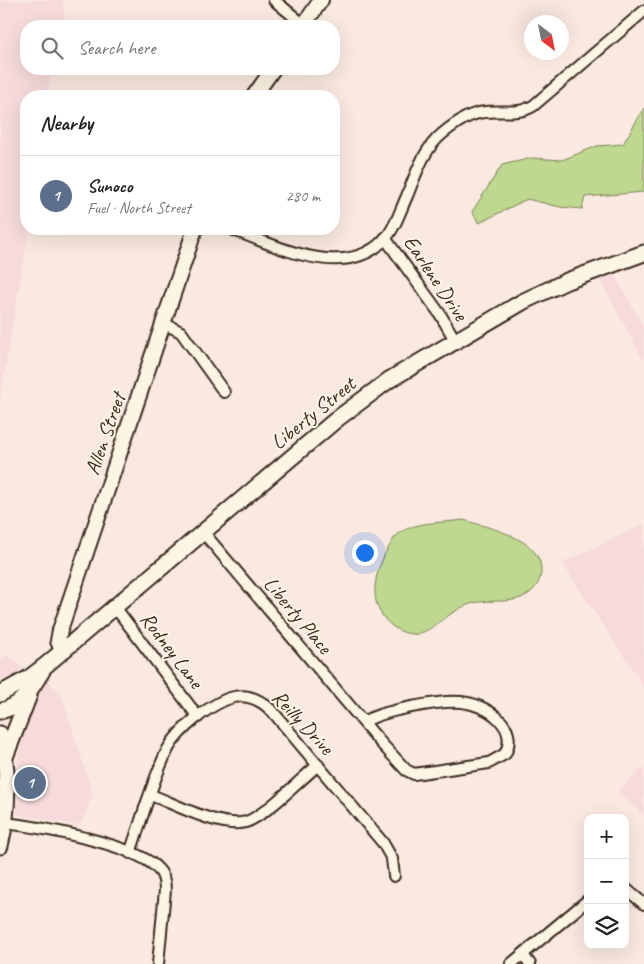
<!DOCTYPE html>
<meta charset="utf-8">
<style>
body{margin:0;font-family:Caveat,sans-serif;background:#f6f6f6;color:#202124}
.controls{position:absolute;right:15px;bottom:15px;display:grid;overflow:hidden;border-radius:10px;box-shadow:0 5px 20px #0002}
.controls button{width:45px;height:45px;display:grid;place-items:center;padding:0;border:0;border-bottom:1px solid #e0e0e0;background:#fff;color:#202124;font:25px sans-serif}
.compass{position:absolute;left:524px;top:15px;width:45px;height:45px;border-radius:50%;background:#fff;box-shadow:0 5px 20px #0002;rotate:148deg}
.you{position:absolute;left:364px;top:552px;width:18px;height:18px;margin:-12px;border:4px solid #fff;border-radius:50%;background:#1a73e8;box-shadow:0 0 0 8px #1a73e833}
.badge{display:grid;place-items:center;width:32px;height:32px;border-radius:50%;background:#2563eb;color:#fff;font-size:16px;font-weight:700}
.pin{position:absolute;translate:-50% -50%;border:2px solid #fff;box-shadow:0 1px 5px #0006}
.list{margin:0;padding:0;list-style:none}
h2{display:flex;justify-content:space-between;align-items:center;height:65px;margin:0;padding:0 20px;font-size:21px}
h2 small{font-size:16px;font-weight:400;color:#757577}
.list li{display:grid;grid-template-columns:32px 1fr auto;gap:15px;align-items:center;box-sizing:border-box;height:80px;padding:0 20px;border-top:1px solid #e0e0e0}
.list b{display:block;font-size:19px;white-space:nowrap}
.list p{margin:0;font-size:16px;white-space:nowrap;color:#757577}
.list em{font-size:16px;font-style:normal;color:#757577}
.icon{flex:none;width:28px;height:28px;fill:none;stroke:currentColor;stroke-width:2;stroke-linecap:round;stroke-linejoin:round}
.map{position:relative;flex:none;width:644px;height:964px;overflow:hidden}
.search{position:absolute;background:#fff;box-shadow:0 5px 20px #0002;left:20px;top:20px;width:320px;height:55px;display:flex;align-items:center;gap:12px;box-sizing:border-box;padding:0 18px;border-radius:20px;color:#757577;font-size:19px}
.panel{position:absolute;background:#fff;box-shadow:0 5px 20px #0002;left:20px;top:90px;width:320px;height:145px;border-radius:20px}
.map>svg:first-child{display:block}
.built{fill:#f7dbdc}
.green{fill:#bed88f;stroke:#7c8156}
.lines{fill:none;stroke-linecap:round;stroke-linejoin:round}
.minor-casing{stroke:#3b2a1e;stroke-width:14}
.tertiary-casing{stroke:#3b2a1e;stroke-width:18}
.secondary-casing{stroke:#3b2a1e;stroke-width:19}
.minor{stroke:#fcf5e5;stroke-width:10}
.tertiary{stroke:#fcf5e5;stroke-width:14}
.secondary{stroke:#fcf5e5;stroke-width:15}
.labels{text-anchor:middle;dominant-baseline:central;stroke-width:4;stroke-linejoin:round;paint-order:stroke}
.street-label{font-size:21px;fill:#3b2a1e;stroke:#fcf5e5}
</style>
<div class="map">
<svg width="644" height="964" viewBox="0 0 644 964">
<rect width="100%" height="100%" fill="#fae9e1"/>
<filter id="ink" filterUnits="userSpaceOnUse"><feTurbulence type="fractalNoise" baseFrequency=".02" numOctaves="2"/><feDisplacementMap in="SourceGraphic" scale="10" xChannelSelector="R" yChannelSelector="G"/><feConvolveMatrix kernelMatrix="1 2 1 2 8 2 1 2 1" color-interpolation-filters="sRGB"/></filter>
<g filter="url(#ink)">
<g class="built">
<path d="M 0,0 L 63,0 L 65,23 L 64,26 L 26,26 L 26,69 L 53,69 L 47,96 L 26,96 L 26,229 L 29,229 L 0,401 Z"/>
<path d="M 615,275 L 644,328 L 644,361 L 600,280 Z"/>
<path d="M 644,524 L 644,687 L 562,563 Z"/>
<path d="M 8,655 L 23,668 L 9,680 L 0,681 L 0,660 Z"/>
<path d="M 47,679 L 62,696 L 93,794 L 80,826 L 17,814 L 18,760 L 20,737 L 32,702 Z"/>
<path d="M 644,767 L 644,816 L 617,792 Z"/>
</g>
<g class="green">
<path d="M 644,108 L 644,192 L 585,197 L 582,209 L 560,207 L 527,199 L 479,223 L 472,212 L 502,165 L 532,158 L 562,160 L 597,146 L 623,144 Z"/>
<path d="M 464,520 C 489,528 544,538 541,573 C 540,582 535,590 527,595 C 509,606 487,597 467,605 C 449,612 433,630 418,634 C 396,636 376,616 375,594 C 374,579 380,563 387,550 C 391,544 394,536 401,532 C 418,521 444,523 464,520 Z"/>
</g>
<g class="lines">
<g class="minor-casing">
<g id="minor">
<path d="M 274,0 L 304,25"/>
<path d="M 231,229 C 277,246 350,285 389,234 C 397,223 401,209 407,196 C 416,174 423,150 442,134 C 454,124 469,113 485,112 C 501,110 518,115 533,106 L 644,11"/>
<path d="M 385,238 L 440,314 L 455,340"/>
<path d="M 163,323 L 181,332 L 224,392"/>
<path d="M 203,532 L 381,743 L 406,770 L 414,774 L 489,763 L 505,754 C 520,726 486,704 461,702 C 441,700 380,711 364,722"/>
<path d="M 115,607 L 198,717"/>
<path d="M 151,795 C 175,804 221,829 246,822 C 266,815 300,780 318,765"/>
<path d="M 5,823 C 39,827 136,844 158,869 C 164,875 165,883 165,890 L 158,964"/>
<path d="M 130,853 C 142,819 152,781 168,749 C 175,736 185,727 196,718 C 222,698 246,684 273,712 L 383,843 L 392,859 L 394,876"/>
<path d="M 625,888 L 644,904"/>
<path d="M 523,955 L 530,964"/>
<path d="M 511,964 L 588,900"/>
</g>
</g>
<g class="tertiary-casing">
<g id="tertiary">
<path d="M 303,26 L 321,0"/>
<path d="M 254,96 L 273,69"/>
<path d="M 62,651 L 58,641 L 60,630 L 195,229"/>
</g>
</g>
<g class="secondary-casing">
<g id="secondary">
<path d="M 0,694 L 29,678 L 46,665 L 337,419 L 389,380 L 524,301 L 567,281 L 644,253"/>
<path d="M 0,711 C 24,706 30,689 42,671"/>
<path d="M 0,734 C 9,771 9,808 0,846"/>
<path d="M 5,757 L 29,695"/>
</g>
</g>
<use href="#minor" class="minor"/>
<use href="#tertiary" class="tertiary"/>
<use href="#secondary" class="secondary"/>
</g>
</g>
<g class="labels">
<g class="street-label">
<text transform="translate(436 278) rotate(56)">Earlene Drive</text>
<text transform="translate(313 413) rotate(-39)">Liberty Street</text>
<text transform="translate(105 434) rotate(-71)">Allen Street</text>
<text transform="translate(298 615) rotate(50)">Liberty Place</text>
<text transform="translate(172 650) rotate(53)">Rodney Lane</text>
<text transform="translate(303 722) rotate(47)">Reilly Drive</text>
</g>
</g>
</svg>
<div class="controls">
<button>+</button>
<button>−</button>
<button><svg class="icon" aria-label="layers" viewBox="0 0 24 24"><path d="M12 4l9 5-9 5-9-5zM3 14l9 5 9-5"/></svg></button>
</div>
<svg class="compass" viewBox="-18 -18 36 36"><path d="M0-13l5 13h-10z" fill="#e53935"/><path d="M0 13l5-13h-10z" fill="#757577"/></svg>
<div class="you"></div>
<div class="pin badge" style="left:30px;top:783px;background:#5c6f8a">1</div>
<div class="search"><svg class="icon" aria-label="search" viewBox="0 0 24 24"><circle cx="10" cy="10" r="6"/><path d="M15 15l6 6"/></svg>Search here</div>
<section class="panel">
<h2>Nearby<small></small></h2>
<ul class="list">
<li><span class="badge" style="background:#5c6f8a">1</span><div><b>Sunoco</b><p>Fuel · North Street</p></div><em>280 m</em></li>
</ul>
</section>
</div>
